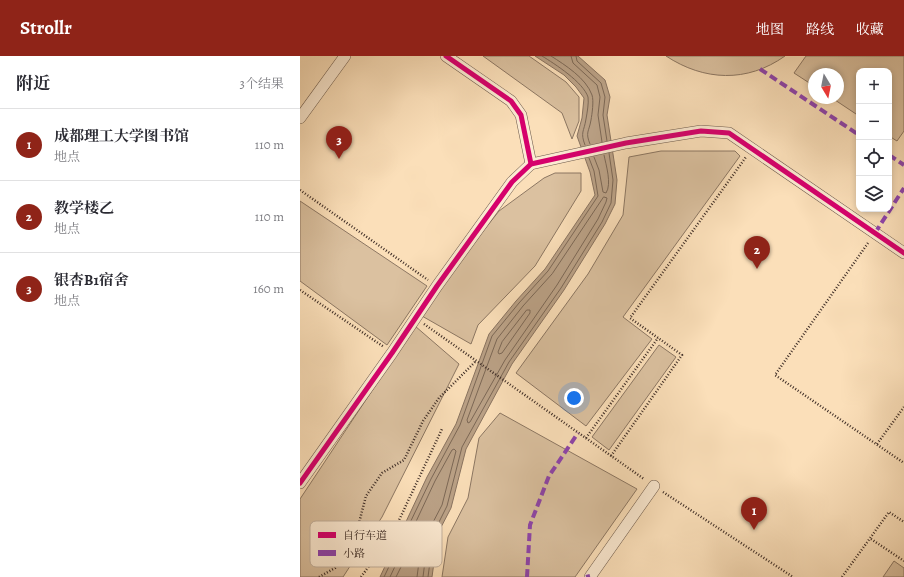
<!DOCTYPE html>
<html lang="zh">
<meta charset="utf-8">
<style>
body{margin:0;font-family:Alegreya,"Noto Serif SC",serif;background:#f2f2f3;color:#2b2b33}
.controls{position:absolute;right:12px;top:12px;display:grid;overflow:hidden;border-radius:8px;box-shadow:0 2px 6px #0003}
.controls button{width:36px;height:36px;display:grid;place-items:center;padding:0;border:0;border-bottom:1px solid #e1e1e2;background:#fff;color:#2b2b33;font:20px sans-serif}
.compass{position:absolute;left:508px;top:12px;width:36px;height:36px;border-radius:50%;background:#fff;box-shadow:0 2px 6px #0003;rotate:170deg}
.you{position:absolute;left:274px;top:342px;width:14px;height:14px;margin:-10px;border:3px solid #fff;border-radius:50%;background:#1a73e8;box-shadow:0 0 0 6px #1a73e833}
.badge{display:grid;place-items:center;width:26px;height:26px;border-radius:50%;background:#8f2418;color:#fff;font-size:13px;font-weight:700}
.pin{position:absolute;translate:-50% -33px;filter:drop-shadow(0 1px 2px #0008)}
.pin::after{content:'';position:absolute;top:21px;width:14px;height:12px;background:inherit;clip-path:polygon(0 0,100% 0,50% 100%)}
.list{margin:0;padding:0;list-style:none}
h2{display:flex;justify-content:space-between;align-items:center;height:52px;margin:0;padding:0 16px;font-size:17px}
h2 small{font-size:13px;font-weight:400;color:#7c7c81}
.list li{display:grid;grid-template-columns:26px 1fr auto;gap:12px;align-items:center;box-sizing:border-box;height:72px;padding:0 16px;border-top:1px solid #e1e1e2}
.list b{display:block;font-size:15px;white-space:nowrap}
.list p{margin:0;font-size:13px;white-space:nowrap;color:#7c7c81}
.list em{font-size:13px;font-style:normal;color:#7c7c81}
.icon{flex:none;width:22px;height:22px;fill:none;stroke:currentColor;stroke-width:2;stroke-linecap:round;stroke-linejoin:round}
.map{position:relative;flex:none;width:604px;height:521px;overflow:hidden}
header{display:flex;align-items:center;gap:24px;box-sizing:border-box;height:56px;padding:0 20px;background:#8f2418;color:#fff}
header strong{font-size:19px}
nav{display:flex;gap:22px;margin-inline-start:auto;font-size:14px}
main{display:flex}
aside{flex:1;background:#fff}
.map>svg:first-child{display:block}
.green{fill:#dbc1a0;stroke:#8c7763}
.water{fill:#bba287;stroke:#897360}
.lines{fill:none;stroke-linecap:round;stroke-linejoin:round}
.shore{stroke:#7c6856;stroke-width:1}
.minor-casing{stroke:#6d5a4b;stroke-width:12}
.path{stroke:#3e2d26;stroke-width:2.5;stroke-dasharray:1 2;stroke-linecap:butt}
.minor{stroke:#fcead2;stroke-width:11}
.quiet{stroke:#8e44ad;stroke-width:4;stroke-dasharray:8 4;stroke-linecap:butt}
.cycleway-casing{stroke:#fcead2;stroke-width:8}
.cycleway{stroke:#d6006c;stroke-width:5}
.key{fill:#fcead2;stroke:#c3b19e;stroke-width:1}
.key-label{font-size:11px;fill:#3e2d26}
</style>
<header>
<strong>Strollr</strong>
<nav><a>地图</a><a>路线</a><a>收藏</a></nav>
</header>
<main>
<aside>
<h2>附近<small>3个结果</small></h2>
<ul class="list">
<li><span class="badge">1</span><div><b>成都理工大学图书馆</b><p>地点</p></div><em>110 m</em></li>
<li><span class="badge">2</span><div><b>教学楼乙</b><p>地点</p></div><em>110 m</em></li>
<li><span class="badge">3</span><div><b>银杏B1宿舍</b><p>地点</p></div><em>160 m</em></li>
</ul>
</aside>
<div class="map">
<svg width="604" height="521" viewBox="0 0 604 521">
<rect width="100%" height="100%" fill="#fbdfb9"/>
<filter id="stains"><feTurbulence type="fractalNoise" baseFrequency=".005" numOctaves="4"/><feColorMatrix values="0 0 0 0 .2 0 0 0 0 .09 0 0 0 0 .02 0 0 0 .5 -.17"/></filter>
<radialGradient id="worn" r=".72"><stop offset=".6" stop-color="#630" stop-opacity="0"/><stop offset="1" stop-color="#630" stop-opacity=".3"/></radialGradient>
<g class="green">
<path d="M 183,0 L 229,0 L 266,26 L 279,41 L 279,65 L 272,83 L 262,57 Z"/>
<path d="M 366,0 L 485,0 C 447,27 404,25 366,0 Z"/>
<path d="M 506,0 L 604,0 L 604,75 L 597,85 L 589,80 L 589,15 L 559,15 L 559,60 L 532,42 L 538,42 L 538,18 L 514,18 L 514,30 L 494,17 Z"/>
<path d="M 361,95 L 435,95 L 440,100 L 323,261 L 352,283 L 286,370 L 216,317 L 288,218 L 323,159 L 329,101 Z"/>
<path d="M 255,117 L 281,117 L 281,135 L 235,210 L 178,269 L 171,288 L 122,260 L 169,193 L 199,155 L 244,122 Z"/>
<path d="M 0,145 L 127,230 L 87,289 L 0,225 Z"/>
<path d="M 115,270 L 159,308 L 82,461 L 43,521 L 0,521 L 0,443 Z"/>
<path d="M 359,289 L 376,301 L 309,394 L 292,381 Z"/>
<path d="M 200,357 L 337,433 L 275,521 L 142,521 L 148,481 L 168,442 L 179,382 Z"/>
<path d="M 594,505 L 604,512 L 604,521 L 583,521 Z"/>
</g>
<path class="water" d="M 235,0 L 278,0 L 305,24 L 310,41 L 307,59 L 317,124 L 315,148 L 305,168 L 264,234 L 212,308 L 166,393 L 151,452 L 138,477 L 132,521 L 80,521 L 127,421 L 156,368 L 189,278 L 216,245 L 245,213 L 295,139 L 290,116 L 277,80 L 282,62 L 284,42 L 276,31 L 264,19 Z"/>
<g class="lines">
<g class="shore">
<path d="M 242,0 C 255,8 283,26 288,41 C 289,47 287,57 286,63 C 284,76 280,76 285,89"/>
<path d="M 251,0 C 265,9 286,22 292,39 C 294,45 292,58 291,64 C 289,76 285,76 290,88"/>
<path d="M 271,0 L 273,7 L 297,29 L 300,41 L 298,59 L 302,86"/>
<path d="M 276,0 L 277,5 L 301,27 L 305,41 L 303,59 L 307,85"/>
<path d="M 294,101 L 299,114 L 303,136 L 306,137 C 312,128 306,109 304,99"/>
<path d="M 304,141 L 307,142 L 306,146 L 298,163 L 257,229 L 205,304 L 170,366 L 168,367 L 167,364 L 197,283 L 223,250 L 252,218 Z"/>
<path d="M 227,254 L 230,254 L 230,257 L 202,297 L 199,298 L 198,296 L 202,286 Z"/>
<path d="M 84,521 L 131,423 L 160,369 L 192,280 L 219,247 L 248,215 L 298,140 L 294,115 L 289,102"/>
<path d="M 90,521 L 135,425 L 152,394 L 154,393 L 156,395 L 142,449 L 129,474 L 123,521"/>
<path d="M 96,521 L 119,475 L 121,474 L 123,476 L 117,521"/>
<path d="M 128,521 L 134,476 L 147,450 L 162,391 L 209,306 L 261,232 L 302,166 L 311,147 L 313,124 L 309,97"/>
</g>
<g class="minor-casing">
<g id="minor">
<path d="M 146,0 L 211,45 L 221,59 L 231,108"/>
<path d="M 0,62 L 45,0"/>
<path d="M 0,427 L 92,297 L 137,230 L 212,126 L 231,108 L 326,87 L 401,75 L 429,77 L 604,197"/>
<path d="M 290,521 L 354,430"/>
</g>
</g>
<g class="path">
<path d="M 0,134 L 128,224"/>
<path d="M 568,187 L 475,319 L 604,407"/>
<path d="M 0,234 L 84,291"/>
<path d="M 124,268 L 344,423"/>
<path d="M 286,382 L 358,282"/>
<path d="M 577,388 L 604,351"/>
<path d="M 311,400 L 382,299 L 330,262 L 446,101"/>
<path d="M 363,436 L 493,521"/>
<path d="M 571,483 L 604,505"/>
<path d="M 19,521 L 35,512 L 54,486 L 66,440 L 82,417 L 104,404 L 123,365 L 139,342 L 176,305"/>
<path d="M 61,521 L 93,477 L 142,373"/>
<path d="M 542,521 L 589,456 L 604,466"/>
</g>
<use href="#minor" class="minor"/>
<g class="quiet">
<path d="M 460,13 L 559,79"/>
<path d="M 589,99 L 604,109"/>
<path d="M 575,177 L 604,132"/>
<path d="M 227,521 L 230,469 L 249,420 L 278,377"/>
<path d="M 286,521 L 290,520"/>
</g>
<g class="cycleway-casing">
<g id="cycleway">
<path d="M 146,0 L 211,45 L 221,59 L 231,108"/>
<path d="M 0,427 L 92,297 L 137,230 L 212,126 L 231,108 L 326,87 L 401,75 L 429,77 L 604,197"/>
</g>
</g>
<use href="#cycleway" class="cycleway"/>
</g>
<rect x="10" y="465" width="132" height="46" rx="6" class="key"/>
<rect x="18" y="476" width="18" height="6" fill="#d6006c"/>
<rect x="18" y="494" width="18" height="6" fill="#8e44ad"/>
<g class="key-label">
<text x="43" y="483">自行车道</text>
<text x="43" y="501">小路</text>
</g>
<rect width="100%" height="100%" filter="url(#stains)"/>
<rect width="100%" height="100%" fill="url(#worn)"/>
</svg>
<div class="controls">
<button>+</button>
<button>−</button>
<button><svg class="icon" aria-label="locate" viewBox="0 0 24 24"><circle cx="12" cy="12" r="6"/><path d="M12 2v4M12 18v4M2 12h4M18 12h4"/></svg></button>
<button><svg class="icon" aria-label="layers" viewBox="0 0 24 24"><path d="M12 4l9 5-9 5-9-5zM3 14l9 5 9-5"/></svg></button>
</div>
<svg class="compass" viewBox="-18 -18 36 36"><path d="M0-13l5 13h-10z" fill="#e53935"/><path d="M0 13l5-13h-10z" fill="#7c7c81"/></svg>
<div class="you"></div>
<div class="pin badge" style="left:454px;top:474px">1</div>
<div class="pin badge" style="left:457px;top:213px">2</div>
<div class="pin badge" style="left:39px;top:103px">3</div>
</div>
</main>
